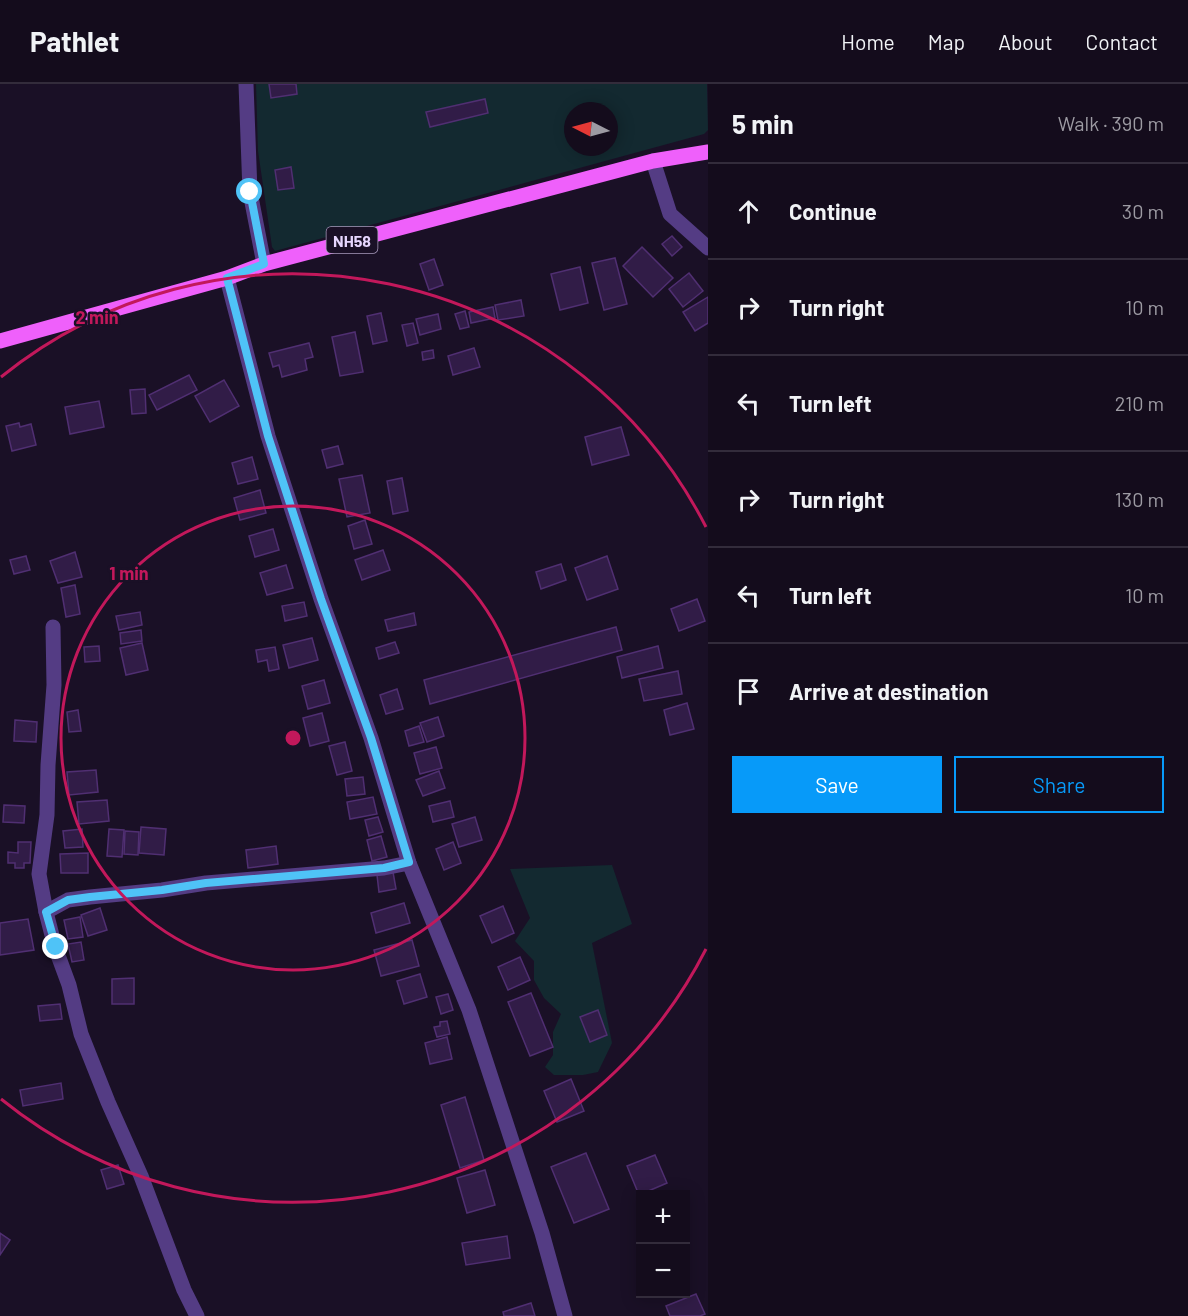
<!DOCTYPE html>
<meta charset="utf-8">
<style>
body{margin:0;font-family:Barlow,sans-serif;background:#211a29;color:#f1f3f6}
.controls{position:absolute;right:18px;bottom:18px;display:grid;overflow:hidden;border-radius:0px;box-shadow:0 3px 15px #0003}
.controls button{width:54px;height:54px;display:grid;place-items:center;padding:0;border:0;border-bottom:2px solid #332c3b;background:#140c1c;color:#f1f3f6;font:30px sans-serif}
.compass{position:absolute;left:564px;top:18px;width:54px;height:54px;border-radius:50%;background:#140c1c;box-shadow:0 3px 15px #0003;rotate:276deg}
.stop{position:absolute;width:18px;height:18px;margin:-14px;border:4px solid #4fc3f7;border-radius:50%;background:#fff}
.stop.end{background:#4fc3f7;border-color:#fff;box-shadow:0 2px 6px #0008}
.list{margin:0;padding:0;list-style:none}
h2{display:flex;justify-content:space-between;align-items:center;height:78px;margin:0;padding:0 24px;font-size:26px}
h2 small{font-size:20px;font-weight:400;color:#9d9ba3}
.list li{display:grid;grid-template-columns:39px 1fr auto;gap:18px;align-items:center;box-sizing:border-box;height:96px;padding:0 24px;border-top:2px solid #332c3b}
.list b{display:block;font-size:22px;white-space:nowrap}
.list em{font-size:20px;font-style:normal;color:#9d9ba3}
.actions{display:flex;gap:12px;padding:18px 24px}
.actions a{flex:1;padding:14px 0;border:2px solid #079af9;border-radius:0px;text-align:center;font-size:21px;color:#079af9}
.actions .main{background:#079af9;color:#fff}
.icon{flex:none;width:33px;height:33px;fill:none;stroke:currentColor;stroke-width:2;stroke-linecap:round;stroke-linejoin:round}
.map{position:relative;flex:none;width:708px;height:1232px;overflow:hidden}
header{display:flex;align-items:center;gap:36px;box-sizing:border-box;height:84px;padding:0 30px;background:#140c1c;border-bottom:2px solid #332c3b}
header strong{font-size:28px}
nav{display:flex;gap:33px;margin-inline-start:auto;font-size:21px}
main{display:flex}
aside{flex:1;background:#140c1c}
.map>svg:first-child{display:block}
.green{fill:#132930;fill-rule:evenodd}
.building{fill:#311c47;stroke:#502f72;stroke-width:1.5}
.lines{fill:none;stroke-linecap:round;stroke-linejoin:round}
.minor{stroke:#543c84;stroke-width:15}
.major{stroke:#ef60fb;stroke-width:15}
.route{stroke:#4fc3f7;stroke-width:8}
.ring{fill:none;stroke:#c2185b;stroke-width:3}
.labels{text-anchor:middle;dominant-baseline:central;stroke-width:5;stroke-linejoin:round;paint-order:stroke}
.shield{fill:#1a1026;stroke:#a99bbd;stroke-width:1.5}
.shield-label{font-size:16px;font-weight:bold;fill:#e6d6fe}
.centre{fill:#c2185b;stroke:#1a1026;stroke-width:3}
.ring-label{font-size:18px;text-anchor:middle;font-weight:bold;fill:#c2185b;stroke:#1a1026;stroke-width:5;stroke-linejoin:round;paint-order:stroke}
</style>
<header>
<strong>Pathlet</strong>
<nav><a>Home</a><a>Map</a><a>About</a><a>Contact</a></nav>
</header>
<main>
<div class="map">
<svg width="708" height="1232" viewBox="0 0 708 1232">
<rect width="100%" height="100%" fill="#1a1026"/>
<g class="green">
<path d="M 256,0 L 707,0 L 708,46 L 704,50 L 275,167 L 272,163 L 258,67 ZM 573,27 L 609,27 L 609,63 L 573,63 Z"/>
<path d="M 612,781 L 632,840 L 592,859 L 612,959 L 598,988 L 583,991 L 554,991 L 545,983 L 553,971 L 553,948 L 561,930 L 544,914 L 534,896 L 534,877 L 515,857 L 530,834 L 510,785 ZM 598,926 L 607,951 L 590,958 Z"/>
</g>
<g class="building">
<path d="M 269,0 L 296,0 L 297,10 L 271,14 Z"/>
<path d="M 485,15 L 488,29 L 430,43 L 426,28 Z"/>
<path d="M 291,83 L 294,104 L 278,106 L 275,86 Z"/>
<path d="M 672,152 L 682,163 L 672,172 L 662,160 Z"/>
<path d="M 642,163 L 673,194 L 653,213 L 623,182 Z"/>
<path d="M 615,174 L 627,220 L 604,226 L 592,179 Z"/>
<path d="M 434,175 L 443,201 L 429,206 L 420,180 Z"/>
<path d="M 580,183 L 588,219 L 560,226 L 551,190 Z"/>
<path d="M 689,189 L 703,207 L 683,223 L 669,205 Z"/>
<path d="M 708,213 L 708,239 L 695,247 L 683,228 Z"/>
<path d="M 521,216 L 524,232 L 498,236 L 495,221 Z"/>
<path d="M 493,223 L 495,234 L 471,239 L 469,228 Z"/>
<path d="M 465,227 L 469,243 L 460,245 L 455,230 Z"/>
<path d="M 381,229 L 387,257 L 373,260 L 367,232 Z"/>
<path d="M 438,230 L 441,245 L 420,251 L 416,235 Z"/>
<path d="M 413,239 L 418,259 L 407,262 L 402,241 Z"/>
<path d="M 355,248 L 363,288 L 340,292 L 332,253 Z"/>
<path d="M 309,259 L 313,273 L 305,275 L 307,286 L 282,293 L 279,281 L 273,283 L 269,269 Z"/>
<path d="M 474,264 L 480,283 L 453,291 L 448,272 Z"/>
<path d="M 433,266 L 434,274 L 423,276 L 422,268 Z"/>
<path d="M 189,291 L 197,306 L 157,326 L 149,311 Z"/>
<path d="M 224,296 L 239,322 L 210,338 L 195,312 Z"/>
<path d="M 145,305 L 146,329 L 132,330 L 130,306 Z"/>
<path d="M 99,317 L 104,343 L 70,350 L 65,323 Z"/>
<path d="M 19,339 L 20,343 L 31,340 L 36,361 L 12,367 L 6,342 Z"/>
<path d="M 621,343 L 629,371 L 592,381 L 585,353 Z"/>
<path d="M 338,362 L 343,380 L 327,384 L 322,366 Z"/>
<path d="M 252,373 L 258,395 L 238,400 L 232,379 Z"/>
<path d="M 362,391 L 370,429 L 347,433 L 339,395 Z"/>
<path d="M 402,394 L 408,427 L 393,430 L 387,397 Z"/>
<path d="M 260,406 L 266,429 L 240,436 L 234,414 Z"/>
<path d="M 365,436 L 372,460 L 354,465 L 348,442 Z"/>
<path d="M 273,445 L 279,466 L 255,473 L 249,452 Z"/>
<path d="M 383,466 L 390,486 L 362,496 L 355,476 Z"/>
<path d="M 75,468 L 82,493 L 58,499 L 50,477 Z"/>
<path d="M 26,472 L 30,486 L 14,490 L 10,476 Z"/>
<path d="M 607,472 L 618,505 L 587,516 L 575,484 Z"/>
<path d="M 561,480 L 566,496 L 541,505 L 536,488 Z"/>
<path d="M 286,481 L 293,504 L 267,511 L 260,489 Z"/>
<path d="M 75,501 L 80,530 L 66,533 L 61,504 Z"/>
<path d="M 697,515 L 705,537 L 679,547 L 671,525 Z"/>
<path d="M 304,518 L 307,532 L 285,537 L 282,522 Z"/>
<path d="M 140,528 L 142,541 L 119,546 L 116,532 Z"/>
<path d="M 414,529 L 416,541 L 388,547 L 385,536 Z"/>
<path d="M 616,543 L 622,566 L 430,620 L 424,596 Z"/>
<path d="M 141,546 L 142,557 L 121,560 L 120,549 Z"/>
<path d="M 312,554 L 318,576 L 289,584 L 283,561 Z"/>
<path d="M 395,558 L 399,569 L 379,575 L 376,564 Z"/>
<path d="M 142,559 L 148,586 L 126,591 L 120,564 Z"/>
<path d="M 99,562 L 100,577 L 85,578 L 84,563 Z"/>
<path d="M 658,562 L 663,584 L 622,594 L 617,573 Z"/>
<path d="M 275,563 L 279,585 L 269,587 L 267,576 L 258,578 L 256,566 Z"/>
<path d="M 678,587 L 682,610 L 644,617 L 639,595 Z"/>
<path d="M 324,596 L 330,619 L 308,625 L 302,602 Z"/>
<path d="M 397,605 L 403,625 L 386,630 L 380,611 Z"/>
<path d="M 687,619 L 694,645 L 670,651 L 664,626 Z"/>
<path d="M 78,626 L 81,647 L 69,648 L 67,628 Z"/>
<path d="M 322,629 L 329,657 L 310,662 L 303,634 Z"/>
<path d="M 438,633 L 444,652 L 427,658 L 420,639 Z"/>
<path d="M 15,636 L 37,638 L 36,658 L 14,657 Z"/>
<path d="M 419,642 L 424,658 L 409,662 L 405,647 Z"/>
<path d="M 345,658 L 352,687 L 337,691 L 329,662 Z"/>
<path d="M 436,663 L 442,684 L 420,690 L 414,669 Z"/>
<path d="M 96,686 L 98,708 L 69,711 L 67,688 Z"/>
<path d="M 439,687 L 445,704 L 423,712 L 416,696 Z"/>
<path d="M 363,693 L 365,710 L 347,712 L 345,695 Z"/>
<path d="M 373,713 L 377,730 L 350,735 L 347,718 Z"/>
<path d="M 107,716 L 109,737 L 79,740 L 77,718 Z"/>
<path d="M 450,717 L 454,733 L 433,738 L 429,722 Z"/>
<path d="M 4,721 L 25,722 L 24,739 L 3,738 Z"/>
<path d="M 378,733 L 383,748 L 369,752 L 365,736 Z"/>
<path d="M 475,733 L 482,756 L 459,763 L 452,740 Z"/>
<path d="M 141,743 L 166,745 L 164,771 L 139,769 Z"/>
<path d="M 82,745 L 83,763 L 65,764 L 63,747 Z"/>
<path d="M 109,745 L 124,746 L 122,773 L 107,772 Z"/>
<path d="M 125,747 L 139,748 L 138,771 L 124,770 Z"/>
<path d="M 381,752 L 387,773 L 372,777 L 367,756 Z"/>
<path d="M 18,758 L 31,758 L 30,779 L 24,779 L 24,784 L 15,784 L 15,779 L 8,779 L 8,768 L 18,769 Z"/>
<path d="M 453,758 L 461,779 L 444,786 L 436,765 Z"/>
<path d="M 276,762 L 278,780 L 248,784 L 246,766 Z"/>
<path d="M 88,769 L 88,789 L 61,789 L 60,770 Z"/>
<path d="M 393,788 L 396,805 L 379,808 L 377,791 Z"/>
<path d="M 404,819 L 410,839 L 376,849 L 371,829 Z"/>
<path d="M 503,822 L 514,849 L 492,859 L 480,832 Z"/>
<path d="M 100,824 L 107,846 L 88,852 L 81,831 Z"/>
<path d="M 80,833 L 83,853 L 68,855 L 64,836 Z"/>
<path d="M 28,835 L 34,866 L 0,871 L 0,839 Z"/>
<path d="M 412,856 L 419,882 L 381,892 L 374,866 Z"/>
<path d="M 81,858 L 84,876 L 72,878 L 68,860 Z"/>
<path d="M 520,873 L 530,896 L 508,906 L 498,883 Z"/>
<path d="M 420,890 L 427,913 L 404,920 L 397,897 Z"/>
<path d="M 134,894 L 134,920 L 112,920 L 112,895 Z"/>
<path d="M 531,909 L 553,963 L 530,972 L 508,918 Z"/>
<path d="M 448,910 L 453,926 L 441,930 L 436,913 Z"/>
<path d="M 60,920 L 62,935 L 40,937 L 38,922 Z"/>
<path d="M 598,926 L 607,951 L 590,958 L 580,933 Z"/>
<path d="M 447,937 L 450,950 L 437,953 L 434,943 L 440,942 L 440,938 Z"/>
<path d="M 447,953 L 452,975 L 430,980 L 425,959 Z"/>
<path d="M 571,995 L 584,1027 L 557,1038 L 544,1007 Z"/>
<path d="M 61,999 L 63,1015 L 23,1022 L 20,1006 Z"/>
<path d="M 465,1013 L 484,1076 L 460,1084 L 441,1021 Z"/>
<path d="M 586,1069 L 609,1125 L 574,1139 L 551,1083 Z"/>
<path d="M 655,1071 L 667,1099 L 639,1111 L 627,1082 Z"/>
<path d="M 118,1081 L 124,1100 L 107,1105 L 101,1086 Z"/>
<path d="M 485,1086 L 495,1121 L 467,1129 L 457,1094 Z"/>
<path d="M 0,1149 L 10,1156 L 0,1171 Z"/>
<path d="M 507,1152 L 510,1174 L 466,1181 L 462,1159 Z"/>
<path d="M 696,1210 L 705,1230 L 700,1232 L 670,1232 L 666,1222 Z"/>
<path d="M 531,1219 L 535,1232 L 504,1232 L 503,1228 Z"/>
</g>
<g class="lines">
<g class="minor">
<path d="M 246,0 L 250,108 L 264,180"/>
<path d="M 653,77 L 670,130 L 708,164"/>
<path d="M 227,194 L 268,352 L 321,515 L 371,654 L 409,779 L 469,926 L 542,1149 L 565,1232"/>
<path d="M 46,828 L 39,790 L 47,731 L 48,681 L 54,601 L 53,543"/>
<path d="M 197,1232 L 184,1206 L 141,1092 L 108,1018 L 81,950 L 69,901 L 55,863 L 46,828 L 68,816 L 90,813 L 162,806 L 206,799 L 384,784 L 409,779"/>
</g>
<path class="major" d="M 0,257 L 227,194 L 264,180 L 653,77 L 708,68"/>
</g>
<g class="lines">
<path class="route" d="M 56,863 L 46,828 L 68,816 L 90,813 L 162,806 L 206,799 L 384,784 L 409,778 L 371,654 L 321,515 L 268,352 L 227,194 L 264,180 L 250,108"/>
</g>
<g class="ring">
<circle cx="293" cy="654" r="232"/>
<path d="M706 865A464 464 0 0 1 1 1015M1 293A464 464 0 0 1 706 443"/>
</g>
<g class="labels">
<rect class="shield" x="326.5" y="143" width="51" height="26" rx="4.5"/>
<g class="shield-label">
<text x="352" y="156">NH58</text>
</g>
</g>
<circle cx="293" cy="654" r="9" class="centre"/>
<g class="ring-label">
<text x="97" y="240">2 min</text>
<text x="129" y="496">1 min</text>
</g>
</svg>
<div class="controls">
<button>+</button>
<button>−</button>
</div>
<svg class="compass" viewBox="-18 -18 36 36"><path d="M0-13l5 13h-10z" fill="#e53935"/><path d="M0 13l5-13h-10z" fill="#9d9ba3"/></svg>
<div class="stop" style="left:250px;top:108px"></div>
<div class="stop end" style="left:56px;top:863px"></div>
</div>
<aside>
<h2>5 min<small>Walk · 390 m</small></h2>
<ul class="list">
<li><svg class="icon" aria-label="ahead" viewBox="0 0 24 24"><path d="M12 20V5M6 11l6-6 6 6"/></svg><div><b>Continue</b></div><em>30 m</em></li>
<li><svg class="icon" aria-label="right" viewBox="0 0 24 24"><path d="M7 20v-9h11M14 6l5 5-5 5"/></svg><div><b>Turn right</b></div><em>10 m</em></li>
<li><svg class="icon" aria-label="left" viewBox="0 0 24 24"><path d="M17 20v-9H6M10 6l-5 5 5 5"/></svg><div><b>Turn left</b></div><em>210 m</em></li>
<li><svg class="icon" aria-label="right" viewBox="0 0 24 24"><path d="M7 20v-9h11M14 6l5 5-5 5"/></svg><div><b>Turn right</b></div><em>130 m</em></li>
<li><svg class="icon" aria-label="left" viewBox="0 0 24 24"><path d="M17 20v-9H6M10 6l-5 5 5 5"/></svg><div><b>Turn left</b></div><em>10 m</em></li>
<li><svg class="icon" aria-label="arrive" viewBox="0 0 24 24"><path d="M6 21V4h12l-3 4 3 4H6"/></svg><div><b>Arrive at destination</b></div></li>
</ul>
<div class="actions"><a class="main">Save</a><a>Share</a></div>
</aside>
</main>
